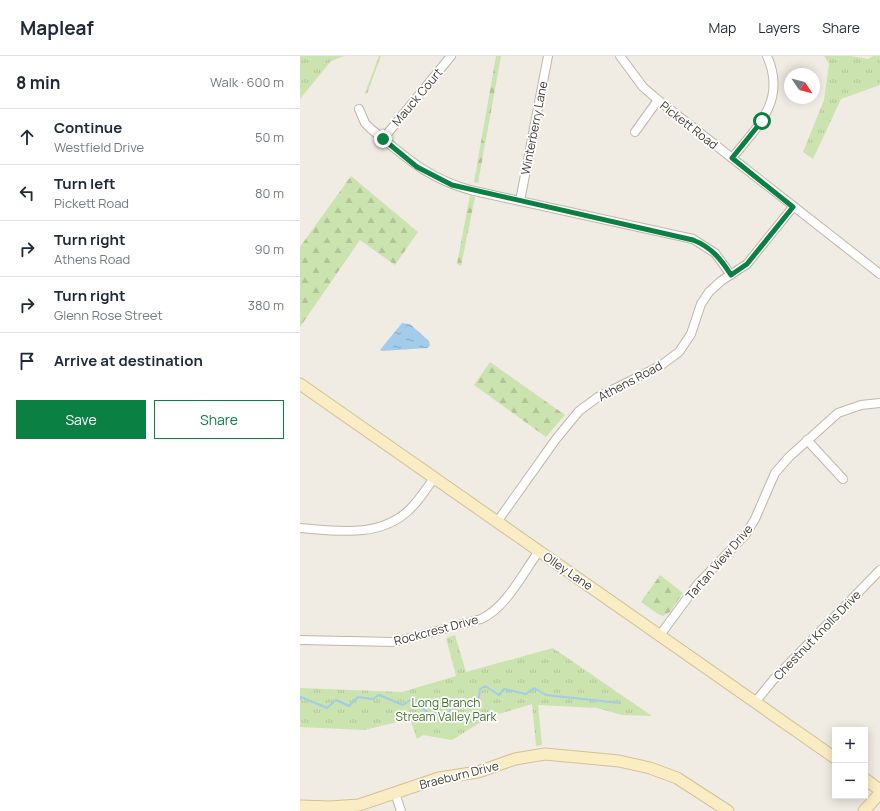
<!DOCTYPE html>
<meta charset="utf-8">
<style>
body{margin:0;font-family:Manrope,sans-serif;background:#f6f6f7;color:#1f2937}
.controls{position:absolute;right:12px;bottom:12px;display:grid;overflow:hidden;border-radius:0px;box-shadow:0 2px 10px #0003}
.controls button{width:36px;height:36px;display:grid;place-items:center;padding:0;border:0;border-bottom:1px solid #e0e1e3;background:#fff;color:#1f2937;font:20px sans-serif}
.compass{position:absolute;left:484px;top:12px;width:36px;height:36px;border-radius:50%;background:#fff;box-shadow:0 2px 10px #0003;rotate:125deg}
.stop{position:absolute;width:12px;height:12px;margin:-9px;border:3px solid #0b8043;border-radius:50%;background:#fff}
.stop.end{background:#0b8043;border-color:#fff;box-shadow:0 1px 4px #0008}
.list{margin:0;padding:0;list-style:none}
h2{display:flex;justify-content:space-between;align-items:center;height:52px;margin:0;padding:0 16px;font-size:17px}
h2 small{font-size:13px;font-weight:400;color:#747a83}
.list li{display:grid;grid-template-columns:26px 1fr auto;gap:12px;align-items:center;box-sizing:border-box;height:56px;padding:0 16px;border-top:1px solid #e0e1e3}
.list b{display:block;font-size:15px;white-space:nowrap}
.list p{margin:0;font-size:13px;white-space:nowrap;color:#747a83}
.list em{font-size:13px;font-style:normal;color:#747a83}
.actions{display:flex;gap:8px;padding:12px 16px}
.actions a{flex:1;padding:9px 0;border:1px solid #0b8043;border-radius:0px;text-align:center;font-size:14px;color:#0b8043}
.actions .main{background:#0b8043;color:#fff}
.icon{flex:none;width:22px;height:22px;fill:none;stroke:currentColor;stroke-width:2;stroke-linecap:round;stroke-linejoin:round}
.map{position:relative;flex:none;width:580px;height:755px;overflow:hidden}
header{display:flex;align-items:center;gap:24px;box-sizing:border-box;height:56px;padding:0 20px;background:#fff;border-bottom:1px solid #e0e1e3}
header strong{font-size:19px}
nav{display:flex;gap:22px;margin-inline-start:auto;font-size:14px}
main{display:flex}
aside{flex:1;background:#fff}
.map>svg:first-child{display:block}
.grass{fill:url(#grass-tufts)}
.forest{fill:url(#forest-firs)}
.water{fill:url(#water-ripples)}
.lines{fill:none;stroke-linecap:round;stroke-linejoin:round}
.stream{stroke:#a2ccea;stroke-width:2}
.street-casing{stroke:#beb7a9;stroke-width:10}
.secondary-casing{stroke:#d1c197;stroke-width:13}
.street{stroke:#fff;stroke-width:8}
.secondary{stroke:#fbedc3;stroke-width:11}
.route{stroke:#0b8043;stroke-width:5}
.labels{text-anchor:middle;dominant-baseline:central;stroke-width:3.5;stroke-linejoin:round;paint-order:stroke}
.street-label{font-size:12px;fill:#413c34;stroke:#fff}
.park-label{font-size:12px;fill:#456f2c;stroke:#fff}
</style>
<header>
<strong>Mapleaf</strong>
<nav><a>Map</a><a>Layers</a><a>Share</a></nav>
</header>
<main>
<aside>
<h2>8 min<small>Walk · 600 m</small></h2>
<ul class="list">
<li><svg class="icon" aria-label="ahead" viewBox="0 0 24 24"><path d="M12 20V5M6 11l6-6 6 6"/></svg><div><b>Continue</b><p>Westfield Drive</p></div><em>50 m</em></li>
<li><svg class="icon" aria-label="left" viewBox="0 0 24 24"><path d="M17 20v-9H6M10 6l-5 5 5 5"/></svg><div><b>Turn left</b><p>Pickett Road</p></div><em>80 m</em></li>
<li><svg class="icon" aria-label="right" viewBox="0 0 24 24"><path d="M7 20v-9h11M14 6l5 5-5 5"/></svg><div><b>Turn right</b><p>Athens Road</p></div><em>90 m</em></li>
<li><svg class="icon" aria-label="right" viewBox="0 0 24 24"><path d="M7 20v-9h11M14 6l5 5-5 5"/></svg><div><b>Turn right</b><p>Glenn Rose Street</p></div><em>380 m</em></li>
<li><svg class="icon" aria-label="arrive" viewBox="0 0 24 24"><path d="M6 21V4h12l-3 4 3 4H6"/></svg><div><b>Arrive at destination</b></div></li>
</ul>
<div class="actions"><a class="main">Save</a><a>Share</a></div>
</aside>
<div class="map">
<svg width="580" height="755" viewBox="0 0 580 755">
<defs>
<pattern id="grass-tufts" width="24" height="20" patternUnits="userSpaceOnUse"><rect width="24" height="20" fill="#cbe3ae"/><path d="M3 7l-1-3M5 7V3M7 7l1-3M15 17l-1-3M17 17v-4M19 17l1-3" fill="none" stroke="#b0c496"/></pattern>
<pattern id="forest-firs" width="22" height="20" patternUnits="userSpaceOnUse"><rect width="22" height="20" fill="#cbe3ae"/><path d="M5 1l3.5 6h-7zM16 11l3.5 6h-7z" fill="#b0c496"/></pattern>
<pattern id="water-ripples" width="26" height="14" patternUnits="userSpaceOnUse"><rect width="26" height="14" fill="#a2ccea"/><path d="M2 4q2-2 4 0t4 0M15 11q2-2 4 0t4 0" fill="none" stroke="#86a7be"/></pattern>
</defs>
<rect width="100%" height="100%" fill="#f0ece3"/>
<g class="grass">
<path d="M 0,0 L 44,0 L 31,5 L 0,43 Z"/>
<path d="M 79,0 L 81,0 L 67,38 L 65,37 Z"/>
<path d="M 524,0 L 551,0 L 568,3 L 573,0 L 580,0 L 580,29 L 541,43 L 513,103 L 503,96 L 524,44 L 529,8 Z"/>
<path d="M 155,579 L 166,616 L 253,592 L 352,660 L 322,659 L 297,652 L 238,649 L 242,689 L 236,690 L 232,648 L 189,661 L 152,684 L 123,679 L 117,683 L 110,663 L 64,674 L 0,671 L 0,632 L 102,636 L 156,620 L 146,582 Z"/>
</g>
<g class="forest">
<path d="M 196,0 L 201,0 L 178,127 L 174,126 Z"/>
<path d="M 51,120 L 118,176 L 95,209 L 60,184 L 0,271 L 0,191 Z"/>
<path d="M 170,139 L 175,141 L 161,210 L 157,208 Z"/>
<path d="M 190,306 L 265,359 L 246,381 L 174,329 Z"/>
<path d="M 360,519 L 383,537 L 370,556 L 363,560 L 358,558 L 341,546 Z"/>
</g>
<path class="water" d="M 102,267 L 110,268 L 129,285 L 130,289 L 128,292 L 82,295 L 80,294 Z"/>
<g class="lines">
<path class="stream" d="M 0,643 L 1,641 L 27,652 L 36,644 L 49,650 L 58,641 L 73,643 L 79,639 L 103,649 L 110,644 L 122,645 L 122,652 L 131,659 L 147,661 L 150,654 L 150,646 L 158,645 L 168,652 L 179,642 L 180,633 L 185,630 L 199,639 L 204,633 L 226,638 L 234,632 L 246,639 L 320,647"/>
<g class="street-casing">
<g id="street">
<path d="M 320,0 L 343,31 L 358,44 L 580,218"/>
<path d="M 59,53 L 65,67 L 71,73 C 106,101 125,121 170,134 L 393,183 L 415,197 L 431,219"/>
<path d="M 335,76 L 358,44"/>
<path d="M 83,83 L 151,0"/>
<path d="M 432,102 C 458,70 487,44 467,0"/>
<path d="M 220,145 L 248,0"/>
<path d="M 507,384 L 543,423"/>
<path d="M 197,466 L 256,383 L 279,355 L 298,341 L 360,310 L 379,296 L 391,278 L 401,248 L 409,236 L 421,225 L 447,208 L 493,151"/>
<path d="M 0,472 C 37,475 80,482 109,454 C 119,445 126,433 134,422"/>
<path d="M 360,579 L 397,529 L 446,478 L 455,463 L 475,417 L 489,401 L 538,357 L 561,349 L 580,347"/>
<path d="M 0,584 L 95,586 L 181,563 C 206,552 223,517 239,495"/>
<path d="M 456,645 L 474,623 L 580,514"/>
<path d="M 95,737 L 101,755"/>
</g>
</g>
<g class="secondary-casing">
<g id="secondary">
<path d="M 0,328 L 535,702"/>
<path d="M 565,723 L 580,734"/>
<path d="M 0,750 L 30,751 L 59,749 L 139,722 L 178,716 L 215,703 L 245,698 L 319,705 L 350,712 L 377,722 L 428,755"/>
<path d="M 564,755 L 580,737"/>
</g>
</g>
<use href="#street" class="street"/>
<use href="#secondary" class="secondary"/>
</g>
<g class="lines">
<path class="route" d="M 83,83 L 117,111 L 152,129 L 393,184 C 411,191 421,203 431,219 L 447,208 L 493,151 L 432,102 L 462,65"/>
</g>
<g class="labels">
<g class="street-label">
<text transform="translate(117 41) rotate(-50)">Mauck Court</text>
<text transform="translate(389 69) rotate(38)">Pickett Road</text>
<text transform="translate(234 72) rotate(-79)">Winterberry Lane</text>
<text transform="translate(330 325) rotate(-28)">Athens Road</text>
<text transform="translate(419 506) rotate(-49)">Tartan View Drive</text>
<text transform="translate(268 515) rotate(34)">Olley Lane</text>
<text transform="translate(136 574) rotate(-15)">Rockcrest Drive</text>
<text transform="translate(517 579) rotate(-46)">Chestnut Knolls Drive</text>
<text transform="translate(159 719) rotate(-14)">Braeburn Drive</text>
</g>
<g class="park-label">
<text x="146" y="646">Long Branch<tspan x="146" dy="14">Stream Valley Park</tspan></text>
</g>
</g>
</svg>
<div class="controls">
<button>+</button>
<button>−</button>
</div>
<svg class="compass" viewBox="-18 -18 36 36"><path d="M0-13l5 13h-10z" fill="#e53935"/><path d="M0 13l5-13h-10z" fill="#747a83"/></svg>
<div class="stop" style="left:462px;top:65px"></div>
<div class="stop end" style="left:83px;top:83px"></div>
</div>
</main>
